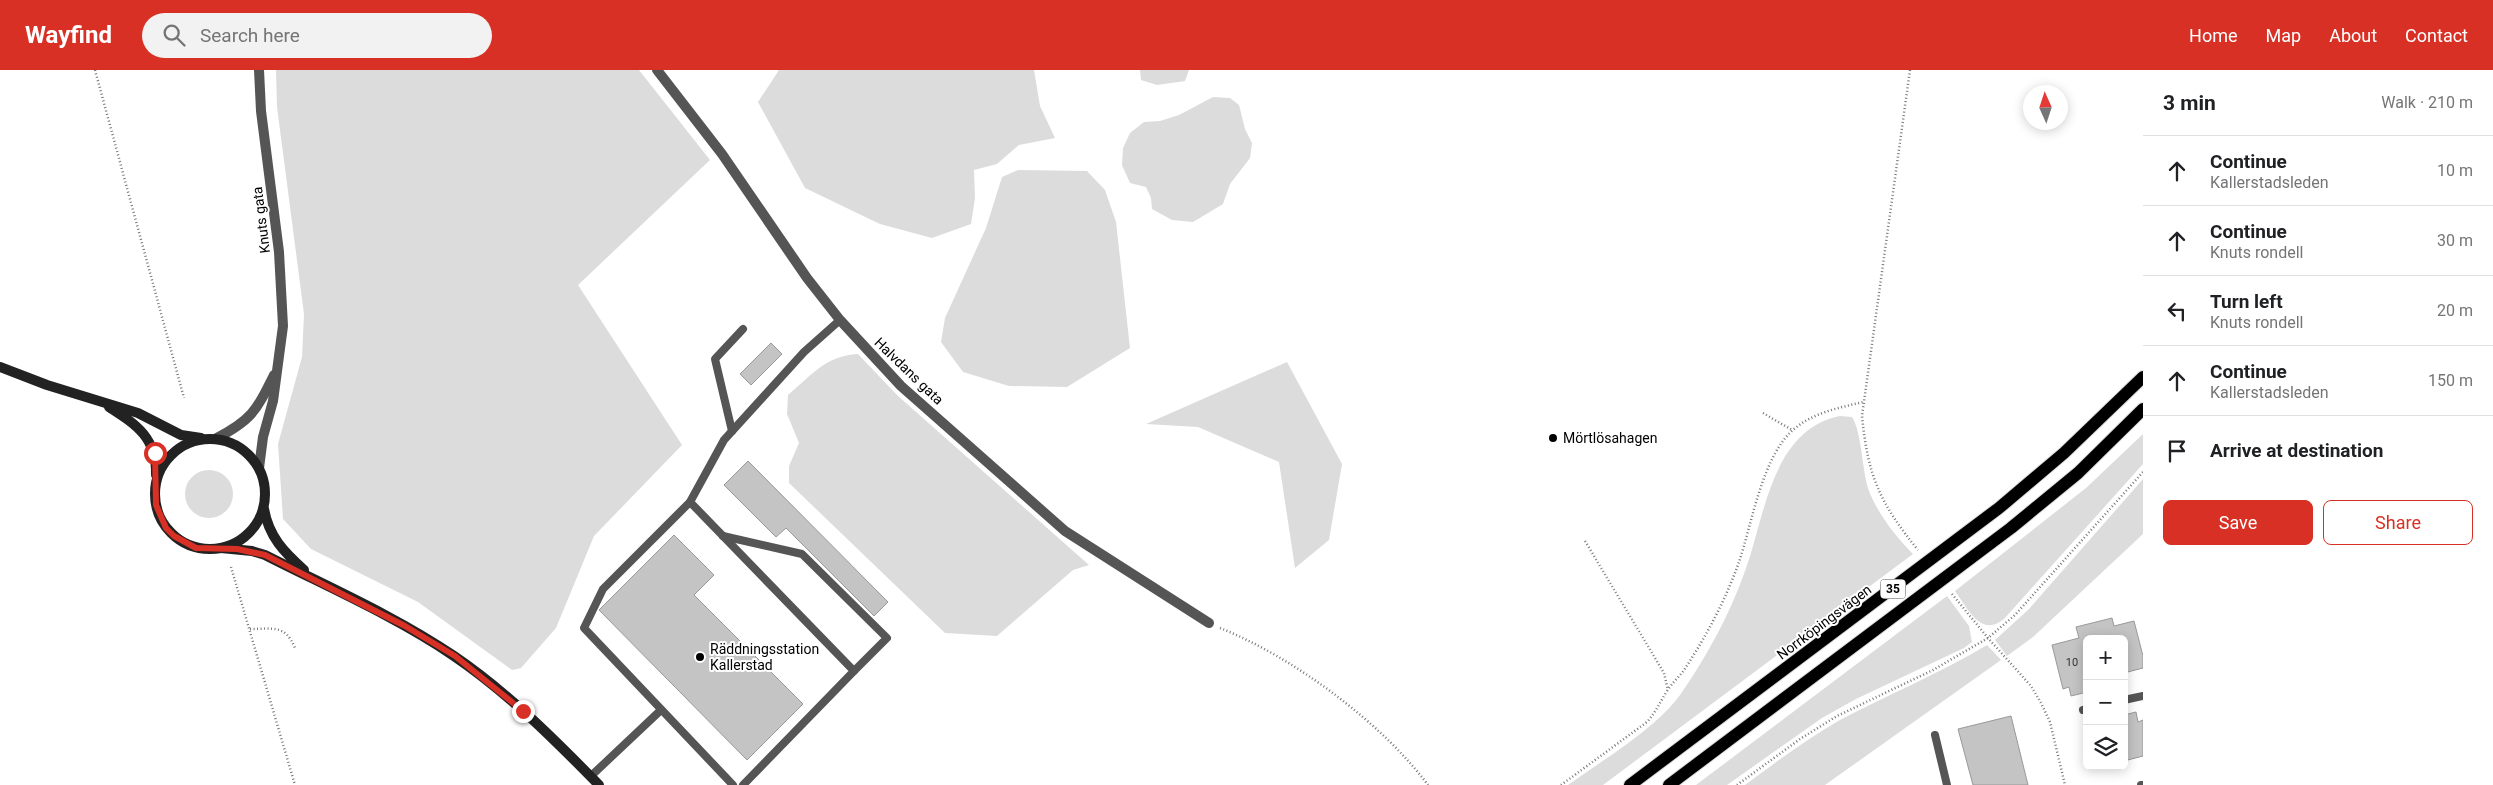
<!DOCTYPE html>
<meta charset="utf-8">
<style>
body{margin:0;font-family:Roboto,sans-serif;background:#f2f2f2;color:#202124}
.controls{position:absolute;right:15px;bottom:15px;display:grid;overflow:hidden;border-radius:8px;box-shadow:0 2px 12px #0003}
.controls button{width:45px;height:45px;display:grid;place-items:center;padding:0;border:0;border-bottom:1px solid #e0e0e0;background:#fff;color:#202124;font:25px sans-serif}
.compass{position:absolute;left:2023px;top:15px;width:45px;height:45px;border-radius:50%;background:#fff;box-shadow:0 2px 12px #0003;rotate:357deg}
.stop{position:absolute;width:15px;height:15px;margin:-11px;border:4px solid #d93025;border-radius:50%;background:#fff}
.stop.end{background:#d93025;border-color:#fff;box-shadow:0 1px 5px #0008}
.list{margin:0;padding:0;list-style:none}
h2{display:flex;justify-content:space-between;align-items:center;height:65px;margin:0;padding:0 20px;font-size:21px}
h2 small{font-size:16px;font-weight:400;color:#757577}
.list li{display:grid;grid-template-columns:32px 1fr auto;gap:15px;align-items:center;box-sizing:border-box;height:70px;padding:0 20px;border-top:1px solid #e0e0e0}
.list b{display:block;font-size:19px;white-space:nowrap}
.list p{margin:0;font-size:16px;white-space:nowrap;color:#757577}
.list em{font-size:16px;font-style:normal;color:#757577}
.actions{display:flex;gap:10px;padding:15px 20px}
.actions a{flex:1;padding:11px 0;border:1px solid #d93025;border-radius:8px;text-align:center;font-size:18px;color:#d93025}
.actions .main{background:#d93025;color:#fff}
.icon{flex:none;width:28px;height:28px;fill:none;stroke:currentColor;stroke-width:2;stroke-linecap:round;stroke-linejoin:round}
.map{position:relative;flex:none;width:2143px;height:715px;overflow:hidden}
header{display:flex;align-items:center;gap:30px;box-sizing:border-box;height:70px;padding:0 25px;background:#d93025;color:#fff}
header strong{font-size:24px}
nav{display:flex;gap:28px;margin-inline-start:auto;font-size:18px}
.search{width:350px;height:45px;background:#f2f2f2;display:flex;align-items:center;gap:12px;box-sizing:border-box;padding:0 18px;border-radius:28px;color:#757577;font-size:19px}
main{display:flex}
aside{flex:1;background:#fff}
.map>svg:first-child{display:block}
.green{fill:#dcdcdc}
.building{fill:#c4c4c4;stroke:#999}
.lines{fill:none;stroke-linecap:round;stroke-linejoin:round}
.primary-casing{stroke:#dbdbdb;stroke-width:14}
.path{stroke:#777;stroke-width:2.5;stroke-dasharray:1 2.5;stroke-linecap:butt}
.service{stroke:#555;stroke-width:8}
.minor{stroke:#555;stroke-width:10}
.secondary{stroke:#222;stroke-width:10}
.primary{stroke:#000;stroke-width:12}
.route{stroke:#d93025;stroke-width:6}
.poi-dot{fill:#000;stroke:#fff;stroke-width:2}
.labels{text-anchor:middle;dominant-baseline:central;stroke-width:4;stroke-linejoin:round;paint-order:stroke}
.number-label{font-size:11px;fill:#313131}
.shield{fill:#fff;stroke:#4c4c4c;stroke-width:1}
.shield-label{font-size:12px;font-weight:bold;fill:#000}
.street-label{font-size:14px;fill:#000;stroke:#fff}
.poi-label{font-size:14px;fill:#000;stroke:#fff;text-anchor:start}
</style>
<header>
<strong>Wayfind</strong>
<div class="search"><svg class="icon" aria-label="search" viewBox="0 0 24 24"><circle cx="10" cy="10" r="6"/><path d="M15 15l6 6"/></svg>Search here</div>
<nav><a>Home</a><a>Map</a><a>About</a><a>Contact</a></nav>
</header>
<main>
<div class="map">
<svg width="2143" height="715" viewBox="0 0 2143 715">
<rect width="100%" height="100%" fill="#fff"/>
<g class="green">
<path d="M 276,0 L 639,0 L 710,90 L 578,215 L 682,375 L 594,466 L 556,558 L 521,598 L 512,600 L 418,532 L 311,479 L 283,449 L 278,374 L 302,287 L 304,244 L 277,37 Z"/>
<path d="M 779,0 L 1034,0 L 1040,36 L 1055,68 L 1019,75 L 997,94 L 974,100 L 975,128 L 971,154 L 932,168 L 880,154 L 805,118 L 758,32 Z"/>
<path d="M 1140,0 L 1189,0 L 1185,11 L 1157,15 L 1141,10 Z"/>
<path d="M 1213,27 L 1230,28 L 1239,35 L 1245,59 L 1252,73 L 1250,88 L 1230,114 L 1223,134 L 1193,152 L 1172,150 L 1152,139 L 1151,128 L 1146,117 L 1130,113 L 1122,95 L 1123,78 L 1130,63 L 1144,52 L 1160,51 L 1179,45 Z"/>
<path d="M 1018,100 L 1087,101 L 1105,120 L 1116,152 L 1130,278 L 1067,317 L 1009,316 L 963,302 L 941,272 L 945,248 L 986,158 L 1002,107 Z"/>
<path d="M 858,284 L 898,326 L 1089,495 L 1073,500 L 997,566 L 945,563 L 789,413 L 789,396 L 799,373 L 787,344 L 788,325 C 812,305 825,286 858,284 Z"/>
<path d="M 1287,292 L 1342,394 L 1329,470 L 1295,498 L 1279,392 L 1198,357 L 1146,354 Z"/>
<path d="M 1840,346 L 1852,347 C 1862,362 1862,402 1869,421 C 1878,444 1896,467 1913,484 L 1603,715 L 1568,715 C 1603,690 1655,659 1680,625 C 1706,588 1730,544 1745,501 C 1765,447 1771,360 1840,346 Z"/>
<path d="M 2143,364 L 2143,394 L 2004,549 C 1981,568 1968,539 1955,521 L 2086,418 Z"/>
<circle cx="209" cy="424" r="24"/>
<path d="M 2143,409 L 2143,464 L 2033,567 L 2007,586 L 1995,570 L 2029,539 Z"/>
<path d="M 1947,526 L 1969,556 L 1972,572 L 1964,578 L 1856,629 L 1822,648 L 1727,715 L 1696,715 Z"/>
<path d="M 1987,575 L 2001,590 L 1825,715 L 1745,715 C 1776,692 1807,669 1840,650 C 1889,624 1939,604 1987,575 Z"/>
</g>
<g class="building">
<path d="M 771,273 L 782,284 L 751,315 L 740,304 Z"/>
<path d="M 748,391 L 888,532 L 874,546 L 786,458 L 776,467 L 724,415 Z"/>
<path d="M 674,465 L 714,505 L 694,525 L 803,634 L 747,690 L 599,540 Z"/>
<path d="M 2112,548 L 2114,556 L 2134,551 L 2143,586 L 2143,598 L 2124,603 L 2124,569 L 2087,569 L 2087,622 L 2071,626 L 2069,617 L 2063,619 L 2052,575 L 2079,568 L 2076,557 Z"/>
<path d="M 2136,642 L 2138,652 L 2143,650 L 2143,686 L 2124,691 L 2124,645 Z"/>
<path d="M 2011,646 L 2028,715 L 1973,715 L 1958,659 Z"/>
</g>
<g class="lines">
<g class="primary-casing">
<g id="primary">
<path d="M 1630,715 L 1999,438 L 2064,383 L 2143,307"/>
<path d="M 1669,715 L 2011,458 L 2078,403 L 2143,339"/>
</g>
</g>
<g class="path">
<path d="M 95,0 L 184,328"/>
<path d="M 1910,0 L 1862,346 C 1868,407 1880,433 1918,480"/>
<path d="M 1763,343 L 1792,360"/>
<path d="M 1585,471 L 1664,603 L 1668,620"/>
<path d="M 231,497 L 295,715"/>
<path d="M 1952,524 L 1988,568 L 2031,616 L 2041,633 L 2050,652 L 2065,715"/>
<path d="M 1220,558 C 1293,587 1381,652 1428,715"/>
<path d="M 250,559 C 273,559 285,554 295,578"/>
<path d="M 1561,715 L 1647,652 C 1656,642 1660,632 1667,621 C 1672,613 1679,607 1684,600 C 1706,567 1726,529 1739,492 C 1752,454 1762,387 1793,360 C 1812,343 1838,338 1863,332"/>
<path d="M 1737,715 L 1800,669 L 1837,646 L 1933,600 L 1988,568 L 2015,545 L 2143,402"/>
</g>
<g class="service">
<path d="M 732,361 L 715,289 L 743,259"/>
<path d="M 690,432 L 854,601 L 743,715"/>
<path d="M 723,466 L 802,484 L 887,568 L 854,601"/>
<path d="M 2124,630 L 2143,626"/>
<path d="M 2083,640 L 2087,639"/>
<path d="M 1935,665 L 1947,715"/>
<path d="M 591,706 L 661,640"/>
<path d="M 733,715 L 584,558 L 603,519 L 690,432 L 724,370 L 804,282 L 840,250"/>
<path d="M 2141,715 L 2143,715"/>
</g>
<g class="minor">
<path d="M 657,0 L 722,84 L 807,208 L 840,250 L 901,316 L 1065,461 L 1209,553"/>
<path d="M 215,369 C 252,350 256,341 274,305"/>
<path d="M 259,398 L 263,367 L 273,331 L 283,256 L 279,182 L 261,41 L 259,0"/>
</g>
<g class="secondary">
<path d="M 0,297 L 47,315 L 138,343 L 181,365 L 201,368"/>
<path d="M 109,337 C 137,355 157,368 156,405"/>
<circle cx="210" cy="424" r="55"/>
<path d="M 264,439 C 269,467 284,482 304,500"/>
<path d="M 221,478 L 252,481 L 265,485 C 328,517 395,546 454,586 C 507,622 554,669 599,715"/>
</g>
<use href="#primary" class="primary"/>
</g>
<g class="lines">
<path class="route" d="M 155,383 L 156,435 L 166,458 L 174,466 L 196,478 L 237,479 L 265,485 L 405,556 L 455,586 L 523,641"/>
</g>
<g class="poi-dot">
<circle cx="1553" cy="368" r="5"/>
<circle cx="700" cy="587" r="5"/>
</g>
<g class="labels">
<g class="number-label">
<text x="2072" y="592">10</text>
</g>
<rect class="shield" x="1880.5" y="509.5" width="25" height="19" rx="4"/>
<g class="shield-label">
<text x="1893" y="519">35</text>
</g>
<g class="street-label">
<text transform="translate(261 150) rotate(-97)">Knuts gata</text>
<text transform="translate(909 301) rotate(44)">Halvdans gata</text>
<text transform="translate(1824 552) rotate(-37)">Norrköpingsvägen</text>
</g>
<g class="poi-label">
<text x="1563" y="368">Mörtlösahagen</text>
<text x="710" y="579">Räddningsstation<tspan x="710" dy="16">Kallerstad</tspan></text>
</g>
</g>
</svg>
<div class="controls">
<button>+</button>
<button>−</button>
<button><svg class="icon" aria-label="layers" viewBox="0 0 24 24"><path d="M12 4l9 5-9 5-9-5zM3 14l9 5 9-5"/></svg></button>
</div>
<svg class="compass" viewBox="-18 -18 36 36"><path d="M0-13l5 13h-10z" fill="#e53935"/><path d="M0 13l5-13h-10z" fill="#757577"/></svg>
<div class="stop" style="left:155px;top:383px"></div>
<div class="stop end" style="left:523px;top:641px"></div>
</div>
<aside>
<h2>3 min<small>Walk · 210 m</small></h2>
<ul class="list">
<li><svg class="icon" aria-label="ahead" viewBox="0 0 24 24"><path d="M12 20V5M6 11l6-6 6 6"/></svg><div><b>Continue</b><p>Kallerstadsleden</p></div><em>10 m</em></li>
<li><svg class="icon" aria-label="ahead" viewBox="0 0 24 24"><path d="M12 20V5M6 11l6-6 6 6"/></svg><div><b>Continue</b><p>Knuts rondell</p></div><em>30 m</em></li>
<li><svg class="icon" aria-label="left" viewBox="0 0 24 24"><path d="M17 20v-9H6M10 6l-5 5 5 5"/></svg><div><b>Turn left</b><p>Knuts rondell</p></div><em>20 m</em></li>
<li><svg class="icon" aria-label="ahead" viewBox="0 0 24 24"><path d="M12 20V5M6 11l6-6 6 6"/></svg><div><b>Continue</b><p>Kallerstadsleden</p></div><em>150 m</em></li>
<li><svg class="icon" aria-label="arrive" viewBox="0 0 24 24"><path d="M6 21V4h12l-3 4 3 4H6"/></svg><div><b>Arrive at destination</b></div></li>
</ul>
<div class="actions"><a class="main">Save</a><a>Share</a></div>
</aside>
</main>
